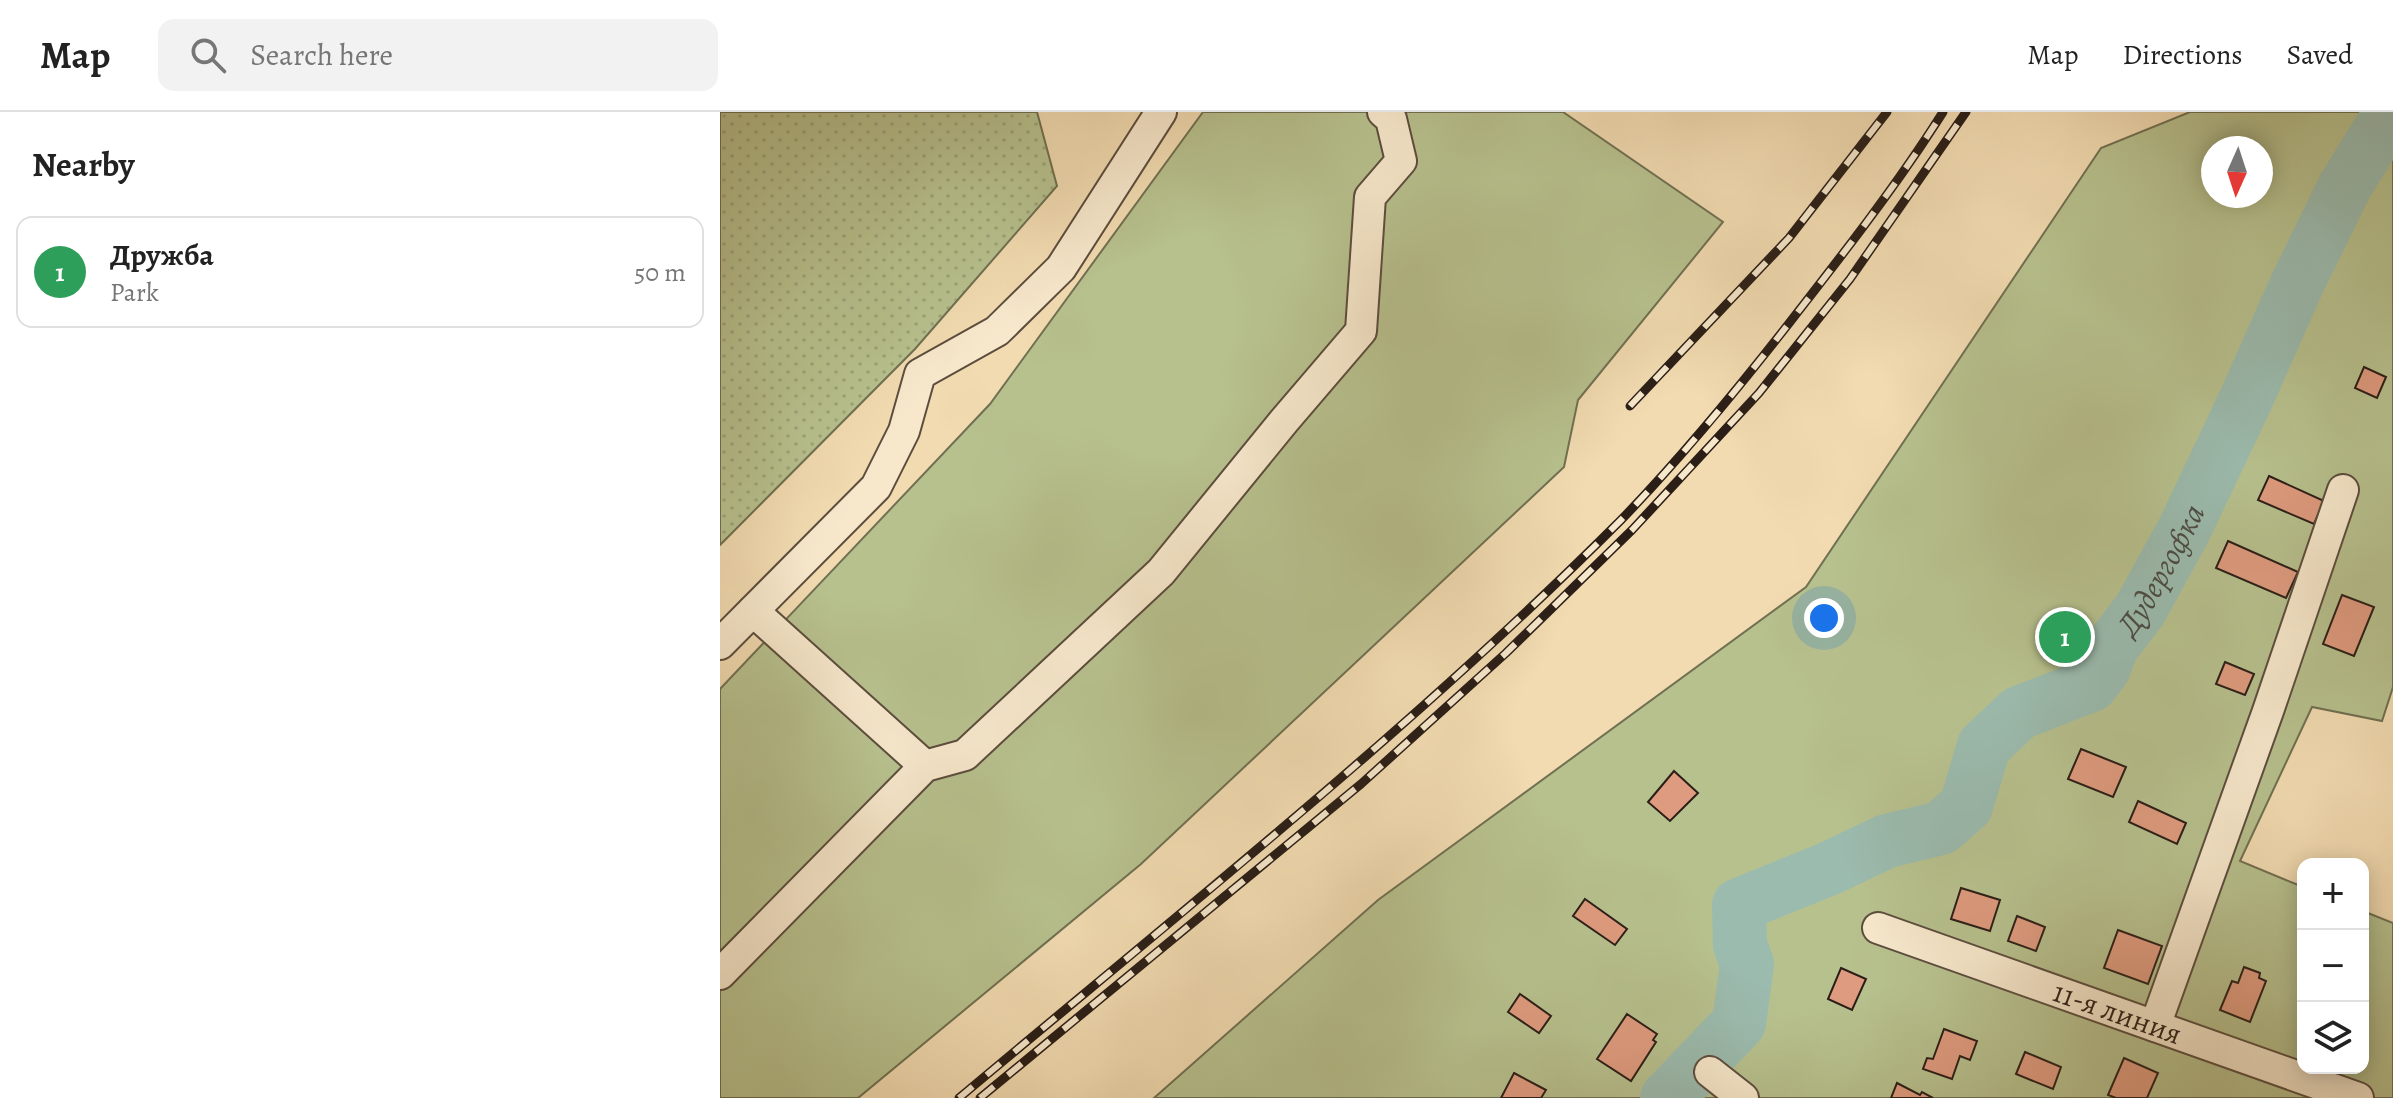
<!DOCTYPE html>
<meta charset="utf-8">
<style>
body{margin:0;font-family:Alegreya,serif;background:#f2f2f2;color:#222}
.controls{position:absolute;right:24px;bottom:24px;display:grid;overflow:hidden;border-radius:16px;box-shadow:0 4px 20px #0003}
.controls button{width:72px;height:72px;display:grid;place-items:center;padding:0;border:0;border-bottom:2px solid #e0e0e0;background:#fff;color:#222;font:40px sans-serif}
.compass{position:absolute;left:1481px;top:24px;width:72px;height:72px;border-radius:50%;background:#fff;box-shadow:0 4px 20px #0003;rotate:183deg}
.you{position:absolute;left:1104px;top:506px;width:28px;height:28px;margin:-20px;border:6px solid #fff;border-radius:50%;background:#1a73e8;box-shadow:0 0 0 12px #1a73e833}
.badge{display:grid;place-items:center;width:52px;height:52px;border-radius:50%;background:#0f766e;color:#fff;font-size:26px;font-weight:700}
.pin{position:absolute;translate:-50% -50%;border:4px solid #fff;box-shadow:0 2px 8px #0006}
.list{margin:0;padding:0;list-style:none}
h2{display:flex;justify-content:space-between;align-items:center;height:104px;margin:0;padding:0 32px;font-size:34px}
h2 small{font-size:26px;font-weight:400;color:#767676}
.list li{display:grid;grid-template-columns:52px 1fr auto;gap:24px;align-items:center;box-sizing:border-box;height:112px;margin:0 16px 16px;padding:0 16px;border:2px solid #e0e0e0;border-radius:16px}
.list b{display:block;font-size:30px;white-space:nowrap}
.list p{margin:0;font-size:26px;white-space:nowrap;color:#767676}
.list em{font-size:26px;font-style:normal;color:#767676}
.icon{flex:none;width:44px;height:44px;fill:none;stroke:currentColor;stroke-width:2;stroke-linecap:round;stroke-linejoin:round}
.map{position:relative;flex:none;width:1673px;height:986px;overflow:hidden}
header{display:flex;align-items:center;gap:48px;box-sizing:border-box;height:112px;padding:0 40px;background:#fff;border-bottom:2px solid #e0e0e0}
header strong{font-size:38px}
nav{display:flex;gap:44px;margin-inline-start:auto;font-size:28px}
.search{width:560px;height:72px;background:#f2f2f2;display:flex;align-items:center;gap:20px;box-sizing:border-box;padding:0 28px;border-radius:16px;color:#767676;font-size:30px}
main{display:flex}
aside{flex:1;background:#fff}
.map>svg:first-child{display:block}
.grass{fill:url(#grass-dots);stroke:#707052;stroke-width:2}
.garden{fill:#b7c18e;stroke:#707052;stroke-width:2;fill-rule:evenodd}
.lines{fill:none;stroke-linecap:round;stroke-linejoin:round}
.river{stroke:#9bbbae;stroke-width:54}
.building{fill:#df9b7f;stroke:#2a1e17;stroke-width:2}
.minor-casing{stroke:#5c4d3e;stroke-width:34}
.minor{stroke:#f7e8cc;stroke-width:30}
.rail-casing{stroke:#2a1e17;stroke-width:9}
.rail{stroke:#f7e8cc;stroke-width:6;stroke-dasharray:18;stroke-linecap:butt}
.labels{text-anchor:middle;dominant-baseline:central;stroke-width:8;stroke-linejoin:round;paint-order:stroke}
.street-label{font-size:30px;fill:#2a1e17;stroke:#f7e8cc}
.water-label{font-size:32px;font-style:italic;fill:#4c4d44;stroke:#f7e8cc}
</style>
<header>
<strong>Map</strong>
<div class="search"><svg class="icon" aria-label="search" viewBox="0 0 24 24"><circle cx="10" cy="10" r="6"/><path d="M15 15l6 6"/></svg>Search here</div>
<nav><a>Map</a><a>Directions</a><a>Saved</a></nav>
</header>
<main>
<aside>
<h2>Nearby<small></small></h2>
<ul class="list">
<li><span class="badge" style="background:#2e9e5b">1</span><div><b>Дружба</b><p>Park</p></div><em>50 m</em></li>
</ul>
</aside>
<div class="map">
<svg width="1673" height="986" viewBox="0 0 1673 986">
<defs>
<pattern id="grass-dots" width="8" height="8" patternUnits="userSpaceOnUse" patternTransform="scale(2)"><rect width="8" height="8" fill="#b7c18e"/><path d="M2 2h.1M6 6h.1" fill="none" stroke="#9ea57a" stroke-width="1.8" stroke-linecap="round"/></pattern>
</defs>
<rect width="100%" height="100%" fill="#f2dbb1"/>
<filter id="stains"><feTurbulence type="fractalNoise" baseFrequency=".0025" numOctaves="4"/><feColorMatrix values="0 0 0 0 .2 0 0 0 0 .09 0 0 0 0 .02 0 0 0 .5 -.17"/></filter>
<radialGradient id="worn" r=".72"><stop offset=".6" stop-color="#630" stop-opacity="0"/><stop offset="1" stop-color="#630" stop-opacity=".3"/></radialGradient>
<path class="grass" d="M 0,0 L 317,0 L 337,74 L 195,237 L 0,433 Z"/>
<g class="garden">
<path d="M 483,0 L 843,0 L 1003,110 L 858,288 L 844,355 L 421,752 L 138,986 L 0,986 L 0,577 L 270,292 Z"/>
<path d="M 1470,0 L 1673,0 L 1673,575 L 1662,609 L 1592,595 L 1520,749 L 1583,775 L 1583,956 L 1643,956 L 1643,799 L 1673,811 L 1673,986 L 434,986 L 658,788 L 1086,475 L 1381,36 ZM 1493,36 L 1541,36 L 1541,84 L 1493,84 Z"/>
</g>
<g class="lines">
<path class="river" id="s1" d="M 947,986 L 1019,911 L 1027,852 L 1020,833 L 1019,793 L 1108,757 L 1167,729 L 1221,716 L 1246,694 L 1264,634 L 1299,601 L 1371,573 L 1384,556 L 1391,536 L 1420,498 L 1464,418 L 1527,285 L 1577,172 L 1625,74 L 1671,0"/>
</g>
<g class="building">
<path d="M 1644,255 L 1666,265 L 1657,286 L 1635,276 Z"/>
<path d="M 1549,364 L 1604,389 L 1594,412 L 1538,388 Z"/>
<path d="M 1508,429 L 1578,460 L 1566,486 L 1496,456 Z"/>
<path d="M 1622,483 L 1654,495 L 1634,544 L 1603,532 Z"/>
<path d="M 1505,550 L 1534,562 L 1525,583 L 1496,572 Z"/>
<path d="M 1361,637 L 1406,655 L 1393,685 L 1348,667 Z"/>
<path d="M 954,659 L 978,681 L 950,709 L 928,690 Z"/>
<path d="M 1418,689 L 1466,711 L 1457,732 L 1409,710 Z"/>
<path d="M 1241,776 L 1280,788 L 1270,819 L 1231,807 Z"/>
<path d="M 865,787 L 907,817 L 895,833 L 853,804 Z"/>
<path d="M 1297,804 L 1325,815 L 1316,839 L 1288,829 Z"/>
<path d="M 1398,818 L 1442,834 L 1428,872 L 1384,856 Z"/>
<path d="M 1524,855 L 1540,861 L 1539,866 L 1546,869 L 1530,910 L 1500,898 L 1512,869 L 1518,871 Z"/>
<path d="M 1121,856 L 1146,867 L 1132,898 L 1108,887 Z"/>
<path d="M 800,882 L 831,904 L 819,921 L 788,900 Z"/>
<path d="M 907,902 L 937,922 L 933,928 L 936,930 L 911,969 L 877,947 Z"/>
<path d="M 1224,917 L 1257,929 L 1250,948 L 1240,944 L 1232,967 L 1203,957 L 1207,946 L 1213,947 Z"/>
<path d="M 1305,940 L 1341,955 L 1333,977 L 1296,962 Z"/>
<path d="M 1404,946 L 1438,961 L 1427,986 L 1396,986 L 1388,983 Z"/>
<path d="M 794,961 L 826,978 L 821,986 L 781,986 Z"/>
<path d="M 1177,971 L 1200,983 L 1202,980 L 1213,986 L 1171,986 Z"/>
</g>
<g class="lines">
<g class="minor-casing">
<g id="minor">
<path d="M 33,499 L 205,654"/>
<path d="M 0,532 L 156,375 L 184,319 L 200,262 L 277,219 L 341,156 L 441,0"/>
<path id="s2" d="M 1158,816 L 1638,986"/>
<path d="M 0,862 L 205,654 L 245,643 L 441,460 L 564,309 L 641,219 L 650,85 L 681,49 L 671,7 L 663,0"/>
<path d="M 1435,914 L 1548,599 L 1623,378"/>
<path d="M 990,960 L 1023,986"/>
</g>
</g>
<use href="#minor" class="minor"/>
<g class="rail-casing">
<g id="rail">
<path d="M 910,294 L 1069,126 L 1167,0"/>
<path d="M 239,986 C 462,799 695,614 901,408 C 961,346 1017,278 1070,210 C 1123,142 1177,73 1223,0"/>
<path d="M 260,986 L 641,672 L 786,541 L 912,418 L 1039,281 L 1130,167 L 1246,0"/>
</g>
</g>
<use href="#rail" class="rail"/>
</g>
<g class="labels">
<g class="street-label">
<text stroke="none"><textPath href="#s2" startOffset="254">11-я линия</textPath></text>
</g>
<g class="water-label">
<text stroke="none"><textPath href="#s1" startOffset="798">Дудергофка</textPath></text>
</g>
</g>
<rect width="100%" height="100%" filter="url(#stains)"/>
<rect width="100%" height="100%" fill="url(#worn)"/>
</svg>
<div class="controls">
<button>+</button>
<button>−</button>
<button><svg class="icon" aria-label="layers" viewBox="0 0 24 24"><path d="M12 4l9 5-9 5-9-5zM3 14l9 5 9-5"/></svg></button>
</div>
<svg class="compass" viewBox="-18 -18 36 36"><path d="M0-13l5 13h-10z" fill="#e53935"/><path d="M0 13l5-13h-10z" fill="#767676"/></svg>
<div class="you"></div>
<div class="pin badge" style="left:1345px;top:525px;background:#2e9e5b">1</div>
</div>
</main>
